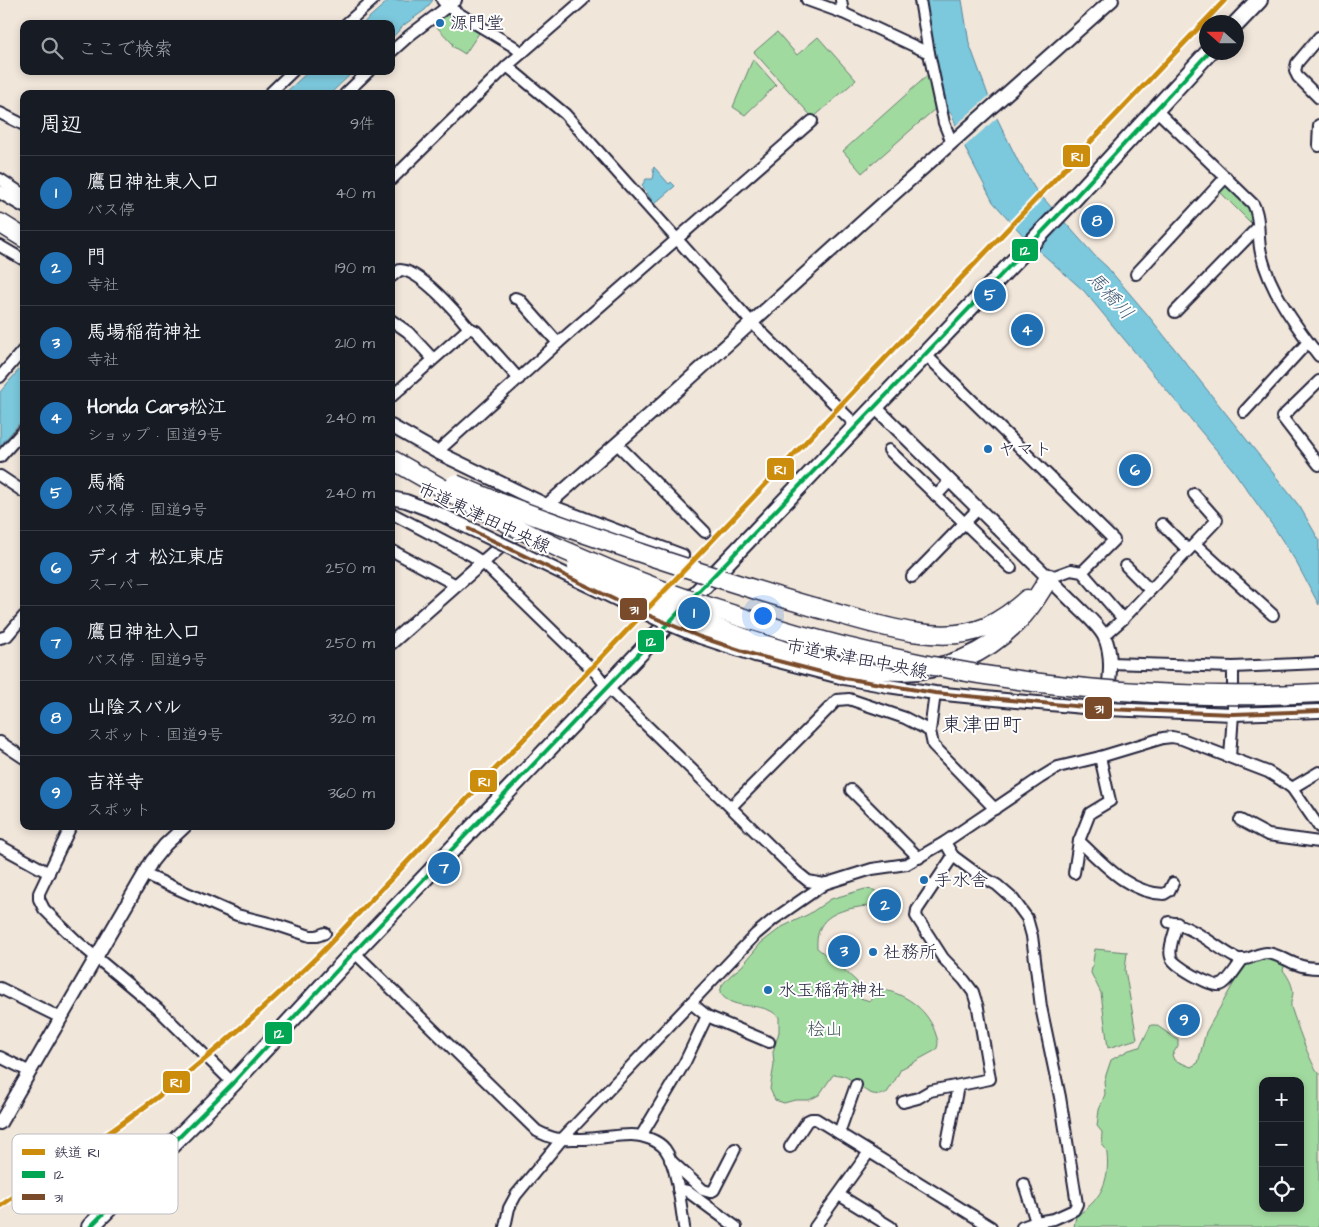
<!DOCTYPE html>
<html lang="ja">
<meta charset="utf-8">
<style>
body{margin:0;font-family:"Architects Daughter","Klee One",sans-serif;background:#242831;color:#f1f3f6}
.controls{position:absolute;right:15px;bottom:15px;display:grid;overflow:hidden;border-radius:10px;box-shadow:0 2px 8px #0003}
.controls button{width:45px;height:45px;display:grid;place-items:center;padding:0;border:0;border-bottom:1px solid #363941;background:#171b24;color:#f1f3f6;font:25px sans-serif}
.compass{position:absolute;left:1199px;top:15px;width:45px;height:45px;border-radius:50%;background:#171b24;box-shadow:0 2px 8px #0003;rotate:291deg}
.you{position:absolute;left:762px;top:615px;width:18px;height:18px;margin:-12px;border:4px solid #fff;border-radius:50%;background:#1a73e8;box-shadow:0 0 0 8px #1a73e833}
.badge{display:grid;place-items:center;width:32px;height:32px;border-radius:50%;background:#1f6fb2;color:#fff;font-size:16px;font-weight:700}
.pin{position:absolute;translate:-50% -50%;border:2px solid #fff;box-shadow:0 1px 5px #0006}
.list{margin:0;padding:0;list-style:none}
h2{display:flex;justify-content:space-between;align-items:center;height:65px;margin:0;padding:0 20px;font-size:21px}
h2 small{font-size:16px;font-weight:400;color:#9ea1a6}
.list li{display:grid;grid-template-columns:32px 1fr auto;gap:15px;align-items:center;box-sizing:border-box;height:75px;padding:0 20px;border-top:1px solid #363941}
.list b{display:block;font-size:19px;white-space:nowrap}
.list p{margin:0;font-size:16px;white-space:nowrap;color:#9ea1a6}
.list em{font-size:16px;font-style:normal;color:#9ea1a6}
.icon{flex:none;width:28px;height:28px;fill:none;stroke:currentColor;stroke-width:2;stroke-linecap:round;stroke-linejoin:round}
.map{position:relative;flex:none;width:1319px;height:1227px;overflow:hidden}
.search{position:absolute;background:#171b24;box-shadow:0 2px 8px #0003;left:20px;top:20px;width:375px;height:55px;display:flex;align-items:center;gap:12px;box-sizing:border-box;padding:0 18px;border-radius:10px;color:#9ea1a6;font-size:19px}
.panel{position:absolute;background:#171b24;box-shadow:0 2px 8px #0003;left:20px;top:90px;width:375px;height:740px;border-radius:10px}
.map>svg:first-child{display:block}
.green{fill:#a1da9f;stroke:#627e6d;fill-rule:evenodd}
.water{fill:#7cc8dc;stroke:#58869c}
.pier{fill:#f1e6da}
.lines{fill:none;stroke-linecap:round;stroke-linejoin:round}
.minor-casing{stroke:#22223b;stroke-width:14}
.tertiary-casing{stroke:#22223b;stroke-width:16}
.trunk-casing{stroke:#22223b;stroke-width:20}
.motorway-casing{stroke:#22223b;stroke-width:21}
.minor{stroke:#fff;stroke-width:10}
.tertiary{stroke:#fff;stroke-width:12}
.trunk{stroke:#fff;stroke-width:16}
.motorway{stroke:#fff;stroke-width:18}
.tertiary-bridge-casing{stroke:#22223b;stroke-width:16;stroke-linecap:butt}
.motorway-bridge-casing{stroke:#22223b;stroke-width:21;stroke-linecap:butt}
.tertiary-bridge{stroke:#fff;stroke-width:12}
.motorway-bridge{stroke:#fff;stroke-width:18}
.bus-1-casing{stroke:#fff;stroke-width:8}
.bus-2-casing{stroke:#fff;stroke-width:8}
.bus-1{stroke:#00a651;stroke-width:4}
.bus-2{stroke:#7a4b2a;stroke-width:4}
.rail-1-casing{stroke:#fff;stroke-width:9}
.rail-1{stroke:#cc8c0c;stroke-width:5}
.poi-dot{fill:#1f6fb2;stroke:#fff;stroke-width:2}
.labels{text-anchor:middle;dominant-baseline:central;stroke-width:4;stroke-linejoin:round;paint-order:stroke}
.poi-label{font-size:18px;fill:#22223b;stroke:#fff;text-anchor:start}
.street-label{font-size:18px;fill:#22223b;stroke:#fff}
.park-label{font-size:18px;fill:#485959;stroke:#fff}
.water-label{font-size:19px;font-style:italic;fill:#425c73;stroke:#fff}
.quarter-label{font-size:20px;fill:#22223b;stroke:#fff}
.key{fill:#fff;stroke:#bdbdc4;stroke-width:1}
.key-label{font-size:14px;fill:#22223b}
.line-badge{stroke:#fff;stroke-width:2}
.badge-label{font-size:14px;text-anchor:middle;font-weight:bold;fill:#fff}
</style>
<div class="map">
<svg width="1319" height="1227" viewBox="0 0 1319 1227">
<rect width="100%" height="100%" fill="#f1e6da"/>
<filter id="ink" filterUnits="userSpaceOnUse"><feTurbulence type="fractalNoise" baseFrequency=".02" numOctaves="2"/><feDisplacementMap in="SourceGraphic" scale="10" xChannelSelector="R" yChannelSelector="G"/><feConvolveMatrix kernelMatrix="1 2 1 2 8 2 1 2 1" color-interpolation-filters="sRGB"/></filter>
<g filter="url(#ink)">
<g class="green">
<path d="M 442,14 L 447,14 L 479,33 L 465,54 L 452,46 L 453,44 L 432,22 Z"/>
<path d="M 777,32 L 797,55 L 818,37 L 856,80 L 813,118 L 754,52 Z"/>
<path d="M 753,59 L 776,85 L 745,115 L 733,107 Z"/>
<path d="M 928,75 L 936,108 L 862,173 L 843,151 Z"/>
<path d="M 1225,184 C 1235,193 1257,208 1252,224 L 1218,190 Z"/>
<path d="M 865,889 L 874,890 L 878,893 C 878,894 877,900 877,901 C 874,907 865,906 859,907 C 834,911 815,919 817,948 L 840,966 L 857,982 L 860,998 L 870,1001 L 873,996 L 884,990 C 908,995 929,1011 936,1035 C 938,1041 939,1044 936,1050 L 901,1069 L 894,1082 L 886,1094 C 882,1094 877,1095 873,1094 C 859,1090 849,1072 833,1075 L 819,1095 L 809,1100 L 795,1100 L 784,1103 L 775,1100 L 770,1089 L 774,1065 L 773,1052 L 779,1032 L 779,1017 C 761,999 735,1013 720,993 L 722,985 L 731,975 L 742,966 L 761,943 L 782,927 L 809,914 L 831,899 Z"/>
<path d="M 1095,949 L 1127,952 L 1125,970 L 1137,1039 L 1108,1048 L 1101,993 L 1091,973 Z"/>
<path d="M 1262,956 L 1279,959 L 1285,964 L 1283,970 C 1288,977 1292,983 1293,992 C 1293,997 1290,1002 1291,1007 C 1295,1019 1311,1067 1319,1073 L 1319,1227 L 1074,1227 L 1076,1216 C 1100,1201 1110,1182 1107,1154 C 1107,1149 1104,1148 1102,1143 C 1101,1140 1102,1135 1102,1132 L 1097,1126 L 1099,1110 L 1105,1094 L 1104,1081 L 1111,1060 L 1129,1050 L 1140,1047 L 1151,1025 L 1156,1025 L 1178,1040 L 1178,1046 L 1172,1055 L 1174,1060 L 1191,1067 L 1198,1063 L 1206,1032 L 1243,967 ZM 1263,1081 L 1300,1081 L 1300,1208 L 1263,1208 Z"/>
</g>
<g class="water">
<path d="M 389,0 L 433,0 L 425,10 L 404,25 L 391,39 L 391,24 L 362,24 Z"/>
<path d="M 925,0 L 962,0 L 969,43 L 995,114 L 1018,161 L 1035,189 L 1095,256 L 1107,267 L 1147,314 L 1300,507 L 1319,540 L 1319,605 L 1295,560 L 1275,529 L 1233,470 L 1084,291 L 1029,242 L 993,202 L 967,152 L 951,113 L 949,113 L 935,55 Z"/>
<path d="M 309,71 L 354,71 L 330,94 L 284,94 Z"/>
<path d="M 654,167 L 669,184 L 671,182 L 675,186 L 654,204 L 642,185 L 646,179 L 653,179 L 654,174 L 653,169 Z"/>
<path d="M 24,364 L 24,418 L 0,446 L 0,392 Z"/>
</g>
<path class="pier" d="M 990,95 L 999,116 L 963,148 L 954,127 Z"/>
<g class="lines">
<g class="minor-casing">
<g id="minor">
<path d="M 442,0 L 448,7 L 513,46 L 522,53"/>
<path d="M 807,0 L 843,13 L 929,53 L 944,123 L 952,143"/>
<path d="M 841,0 L 843,13"/>
<path d="M 920,0 L 929,53"/>
<path d="M 346,24 L 373,0"/>
<path d="M 1319,37 L 1297,63 L 1295,71 L 1298,77 L 1319,98"/>
<path d="M 391,52 L 410,35 L 456,0"/>
<path d="M 507,66 L 565,114 L 752,323 L 857,426"/>
<path d="M 269,94 L 293,71"/>
<path d="M 345,94 L 369,71"/>
<path d="M 1155,109 L 1253,204 C 1261,218 1257,237 1261,253 C 1269,290 1296,326 1319,356"/>
<path d="M 0,113 L 24,125"/>
<path d="M 1319,125 L 1318,144 L 1319,146"/>
<path d="M 0,179 L 24,195"/>
<path d="M 391,180 L 507,66 L 583,0"/>
<path d="M 0,246 L 24,260"/>
<path d="M 1136,274 L 1226,177"/>
<path d="M 391,277 L 400,270 C 420,270 456,312 469,328 L 476,331 L 519,379"/>
<path d="M 515,298 L 519,299 L 558,343"/>
<path d="M 1175,312 L 1257,228"/>
<path d="M 391,320 L 408,332 L 433,359"/>
<path d="M 925,354 L 1114,540 L 1082,572"/>
<path d="M 0,377 L 24,349"/>
<path d="M 1319,381 L 1282,417 L 1319,465"/>
<path d="M 391,397 L 469,328"/>
<path d="M 1244,412 L 1308,342"/>
<path d="M 617,444 L 705,532"/>
<path d="M 889,450 L 1011,568"/>
<path d="M 437,452 L 558,343 L 812,121"/>
<path d="M 0,457 L 24,430"/>
<path d="M 0,476 L 24,492"/>
<path d="M 936,496 L 950,481"/>
<path d="M 548,504 L 683,555"/>
<path d="M 391,513 L 471,555 L 482,562 L 596,673 L 607,687 L 797,872 L 808,881 L 824,884 L 872,869 L 907,864 L 945,842 L 1040,778 L 1058,767 L 1100,757 L 1163,738 L 1172,737 L 1182,739 L 1268,772 L 1281,780 L 1292,788 L 1319,827"/>
<path d="M 1162,524 L 1188,550"/>
<path d="M 1195,544 L 1273,615"/>
<path d="M 391,550 L 456,585"/>
<path d="M 1126,566 L 1150,590"/>
<path d="M 912,577 L 978,509"/>
<path d="M 1049,578 L 1071,570 L 1082,572 L 1123,619"/>
<path d="M 1104,636 L 1123,619 L 1217,520 L 1194,494"/>
<path d="M 0,638 L 7,636 L 24,616"/>
<path d="M 1110,663 L 1233,667 L 1233,714 L 1230,757"/>
<path d="M 1233,667 L 1319,663"/>
<path d="M 935,693 L 930,731 L 933,745 L 995,809"/>
<path d="M 0,742 L 24,758"/>
<path d="M 1100,757 L 1110,801 L 1090,813 L 1079,841 C 1104,864 1128,893 1164,894 L 1169,891 L 1173,883"/>
<path d="M 1292,788 L 1319,772"/>
<path d="M 851,790 L 919,858"/>
<path d="M 731,807 L 837,700 L 849,699 L 905,718 L 930,731"/>
<path d="M 1240,820 L 1268,835 L 1319,842"/>
<path d="M 71,826 L 39,893 L 39,899 L 44,909 L 58,923 L 80,944 L 158,1009 L 233,1083"/>
<path d="M 945,842 L 953,856 L 976,873 L 997,885 L 1013,899 L 1027,918 L 1032,936 L 1041,1007 L 1060,1097 L 1077,1204 L 1074,1210 L 1054,1219 L 1036,1222 L 1022,1227"/>
<path d="M 0,846 L 49,873"/>
<path d="M 1074,873 L 1079,841"/>
<path d="M 144,874 L 237,915 L 277,925 L 310,936 L 317,936 L 325,933"/>
<path d="M 1169,922 C 1194,927 1213,945 1234,957 C 1246,964 1255,953 1267,953 C 1278,954 1287,961 1296,964 C 1303,967 1311,968 1319,968"/>
<path d="M 1177,923 C 1175,933 1168,948 1171,957 C 1173,966 1212,987 1220,985 C 1227,984 1238,965 1243,959"/>
<path d="M 354,952 L 537,1131 C 556,1141 561,1139 581,1139 C 598,1139 614,1135 631,1135 C 642,1135 658,1140 665,1149 C 677,1165 681,1207 684,1227"/>
<path d="M 0,988 L 61,1018"/>
<path d="M 691,1003 L 707,1016 L 769,1042"/>
<path d="M 0,1057 L 30,1072"/>
<path d="M 903,1102 L 918,1098 L 930,1091 L 990,1079 L 978,1008 L 973,992 L 964,980 L 943,958 L 916,916 L 917,910 L 953,856"/>
<path d="M 839,1133 L 856,1085"/>
<path d="M 641,1136 L 685,1062 L 707,1016"/>
<path d="M 947,1143 L 958,1086"/>
<path d="M 790,1147 L 807,1121 L 811,1119 L 816,1119 L 991,1227"/>
<path d="M 670,1160 L 703,1190 L 710,1192 L 714,1190 L 735,1149"/>
<path d="M 1024,1184 L 1036,1222"/>
<path d="M 678,1189 L 687,1191 L 736,1227"/>
<path d="M 839,1195 L 891,1227"/>
<path d="M 505,1227 L 509,1208 L 516,1195 L 562,1139 L 756,934 L 774,919 L 826,883"/>
<path d="M 815,1227 L 869,1152"/>
</g>
</g>
<g class="tertiary-casing">
<g id="tertiary">
<path d="M 0,192 L 24,206"/>
<path d="M 875,407 L 1078,607 C 1087,616 1098,625 1104,636 C 1115,658 1108,687 1106,709"/>
<path d="M 391,426 L 437,452 L 546,505"/>
<path d="M 391,643 L 655,410 L 868,217 L 1112,0"/>
<path d="M 755,655 L 844,678 L 888,686 L 935,693 L 1005,700 L 1106,709 L 1233,714 L 1319,711"/>
<path d="M 0,1123 L 152,861 L 165,845 L 185,826"/>
</g>
</g>
<g class="trunk-casing">
<g id="trunk">
<path d="M 1236,24 L 1259,0"/>
<path d="M 90,1227 L 233,1083 L 354,952 L 1066,207 L 1209,52"/>
</g>
</g>
<g class="motorway-casing">
<g id="motorway">
<path d="M 0,223 L 24,238"/>
<path d="M 817,608 C 867,621 937,648 986,627 C 1001,620 1015,610 1027,599"/>
<path d="M 779,649 C 862,672 946,693 1015,624 C 1029,611 1039,594 1049,578"/>
</g>
</g>
<use href="#minor" class="minor"/>
<use href="#tertiary" class="tertiary"/>
<use href="#trunk" class="trunk"/>
<use href="#motorway" class="motorway"/>
<g class="tertiary-bridge-casing">
<path id="tertiary-bridge" d="M 391,498 L 406,501 L 440,514 L 664,622 L 700,637 L 755,655"/>
</g>
<g class="motorway-bridge-casing">
<g id="motorway-bridge">
<path d="M 391,459 C 446,491 502,522 559,548 C 797,654 1058,707 1319,693"/>
<path d="M 455,484 C 512,509 571,529 629,549 C 692,570 754,590 817,608"/>
<path d="M 577,567 C 643,598 708,628 779,649"/>
</g>
</g>
<use href="#tertiary-bridge" class="tertiary-bridge"/>
<use href="#motorway-bridge" class="motorway-bridge"/>
<g class="bus-1-casing">
<path id="bus-1" d="M 90,1227 L 233,1083 L 354,952 L 1066,207 L 1209,52"/>
</g>
<g class="bus-2-casing">
<path id="bus-2" d="M 469,529 L 634,609 L 700,637 L 755,655 L 844,678 L 935,693 L 1106,709 L 1233,714 L 1319,711"/>
</g>
<use href="#bus-1" class="bus-1"/>
<use href="#bus-2" class="bus-2"/>
<g class="rail-1-casing">
<path id="rail-1" d="M 0,1206 C 40,1179 81,1153 120,1125 C 191,1074 256,1017 318,956 L 1225,0"/>
</g>
<use href="#rail-1" class="rail-1"/>
</g>
</g>
<g class="poi-dot">
<circle cx="440" cy="23" r="5"/>
<circle cx="988" cy="449" r="5"/>
<circle cx="924" cy="880" r="5"/>
<circle cx="873" cy="952" r="5"/>
<circle cx="768" cy="990" r="5"/>
</g>
<g class="labels">
<g class="poi-label">
<text x="450" y="23">源門堂</text>
<text x="998" y="449">ヤマト</text>
<text x="934" y="880">手水舎</text>
<text x="883" y="952">社務所</text>
<text x="778" y="990">水玉稲荷神社</text>
</g>
<g class="street-label">
<text transform="translate(484 518) rotate(25)">市道東津田中央線</text>
<text transform="translate(857 659) rotate(11)">市道東津田中央線</text>
</g>
<g class="park-label">
<text x="825" y="1029">桧山</text>
</g>
<g class="water-label">
<text transform="translate(1110 296) rotate(47)">馬橋川</text>
</g>
<g class="quarter-label">
<text x="982" y="725">東津田町</text>
</g>
</g>
<rect x="12" y="1134" width="166" height="80" rx="8" class="key"/>
<rect x="22" y="1149" width="23" height="6" fill="#cc8c0c"/>
<rect x="22" y="1171" width="23" height="7" fill="#00a651"/>
<rect x="22" y="1194" width="23" height="6" fill="#7a4b2a"/>
<g class="key-label">
<text x="54" y="1157">鉄道 R1</text>
<text x="54" y="1179">12</text>
<text x="54" y="1202">31</text>
</g>
<g class="line-badge">
<rect x="1062" y="144" width="29" height="24" rx="5" fill="#cc8c0c"/>
<rect x="1011" y="238" width="28" height="24" rx="5" fill="#00a651"/>
<rect x="766" y="457" width="29" height="24" rx="5" fill="#cc8c0c"/>
<rect x="619" y="597" width="29" height="24" rx="5" fill="#7a4b2a"/>
<rect x="637" y="629" width="28" height="24" rx="5" fill="#00a651"/>
<rect x="1084" y="696" width="29" height="24" rx="5" fill="#7a4b2a"/>
<rect x="469" y="769" width="29" height="24" rx="5" fill="#cc8c0c"/>
<rect x="264" y="1021" width="29" height="24" rx="5" fill="#00a651"/>
<rect x="162" y="1070" width="29" height="24" rx="5" fill="#cc8c0c"/>
</g>
<g class="badge-label">
<text x="1077" y="161">R1</text>
<text x="1025" y="255">12</text>
<text x="780" y="474">R1</text>
<text x="634" y="614">31</text>
<text x="651" y="646">12</text>
<text x="1099" y="713">31</text>
<text x="484" y="786">R1</text>
<text x="279" y="1038">12</text>
<text x="176" y="1087">R1</text>
</g>
</svg>
<div class="controls">
<button>+</button>
<button>−</button>
<button><svg class="icon" aria-label="locate" viewBox="0 0 24 24"><circle cx="12" cy="12" r="6"/><path d="M12 2v4M12 18v4M2 12h4M18 12h4"/></svg></button>
</div>
<svg class="compass" viewBox="-18 -18 36 36"><path d="M0-13l5 13h-10z" fill="#e53935"/><path d="M0 13l5-13h-10z" fill="#9ea1a6"/></svg>
<div class="you"></div>
<div class="pin badge" style="left:694px;top:613px">1</div>
<div class="pin badge" style="left:885px;top:905px">2</div>
<div class="pin badge" style="left:844px;top:951px">3</div>
<div class="pin badge" style="left:1027px;top:330px">4</div>
<div class="pin badge" style="left:990px;top:295px">5</div>
<div class="pin badge" style="left:1135px;top:470px">6</div>
<div class="pin badge" style="left:444px;top:868px">7</div>
<div class="pin badge" style="left:1097px;top:221px">8</div>
<div class="pin badge" style="left:1184px;top:1020px">9</div>
<div class="search"><svg class="icon" aria-label="search" viewBox="0 0 24 24"><circle cx="10" cy="10" r="6"/><path d="M15 15l6 6"/></svg>ここで検索</div>
<section class="panel">
<h2>周辺<small>9件</small></h2>
<ul class="list">
<li><span class="badge">1</span><div><b>鷹日神社東入口</b><p>バス停</p></div><em>40 m</em></li>
<li><span class="badge">2</span><div><b>門</b><p>寺社</p></div><em>190 m</em></li>
<li><span class="badge">3</span><div><b>馬場稲荷神社</b><p>寺社</p></div><em>210 m</em></li>
<li><span class="badge">4</span><div><b>Honda Cars松江</b><p>ショップ · 国道9号</p></div><em>240 m</em></li>
<li><span class="badge">5</span><div><b>馬橋</b><p>バス停 · 国道9号</p></div><em>240 m</em></li>
<li><span class="badge">6</span><div><b>ディオ 松江東店</b><p>スーパー</p></div><em>250 m</em></li>
<li><span class="badge">7</span><div><b>鷹日神社入口</b><p>バス停 · 国道9号</p></div><em>250 m</em></li>
<li><span class="badge">8</span><div><b>山陰スバル</b><p>スポット · 国道9号</p></div><em>320 m</em></li>
<li><span class="badge">9</span><div><b>吉祥寺</b><p>スポット</p></div><em>360 m</em></li>
</ul>
</section>
</div>
